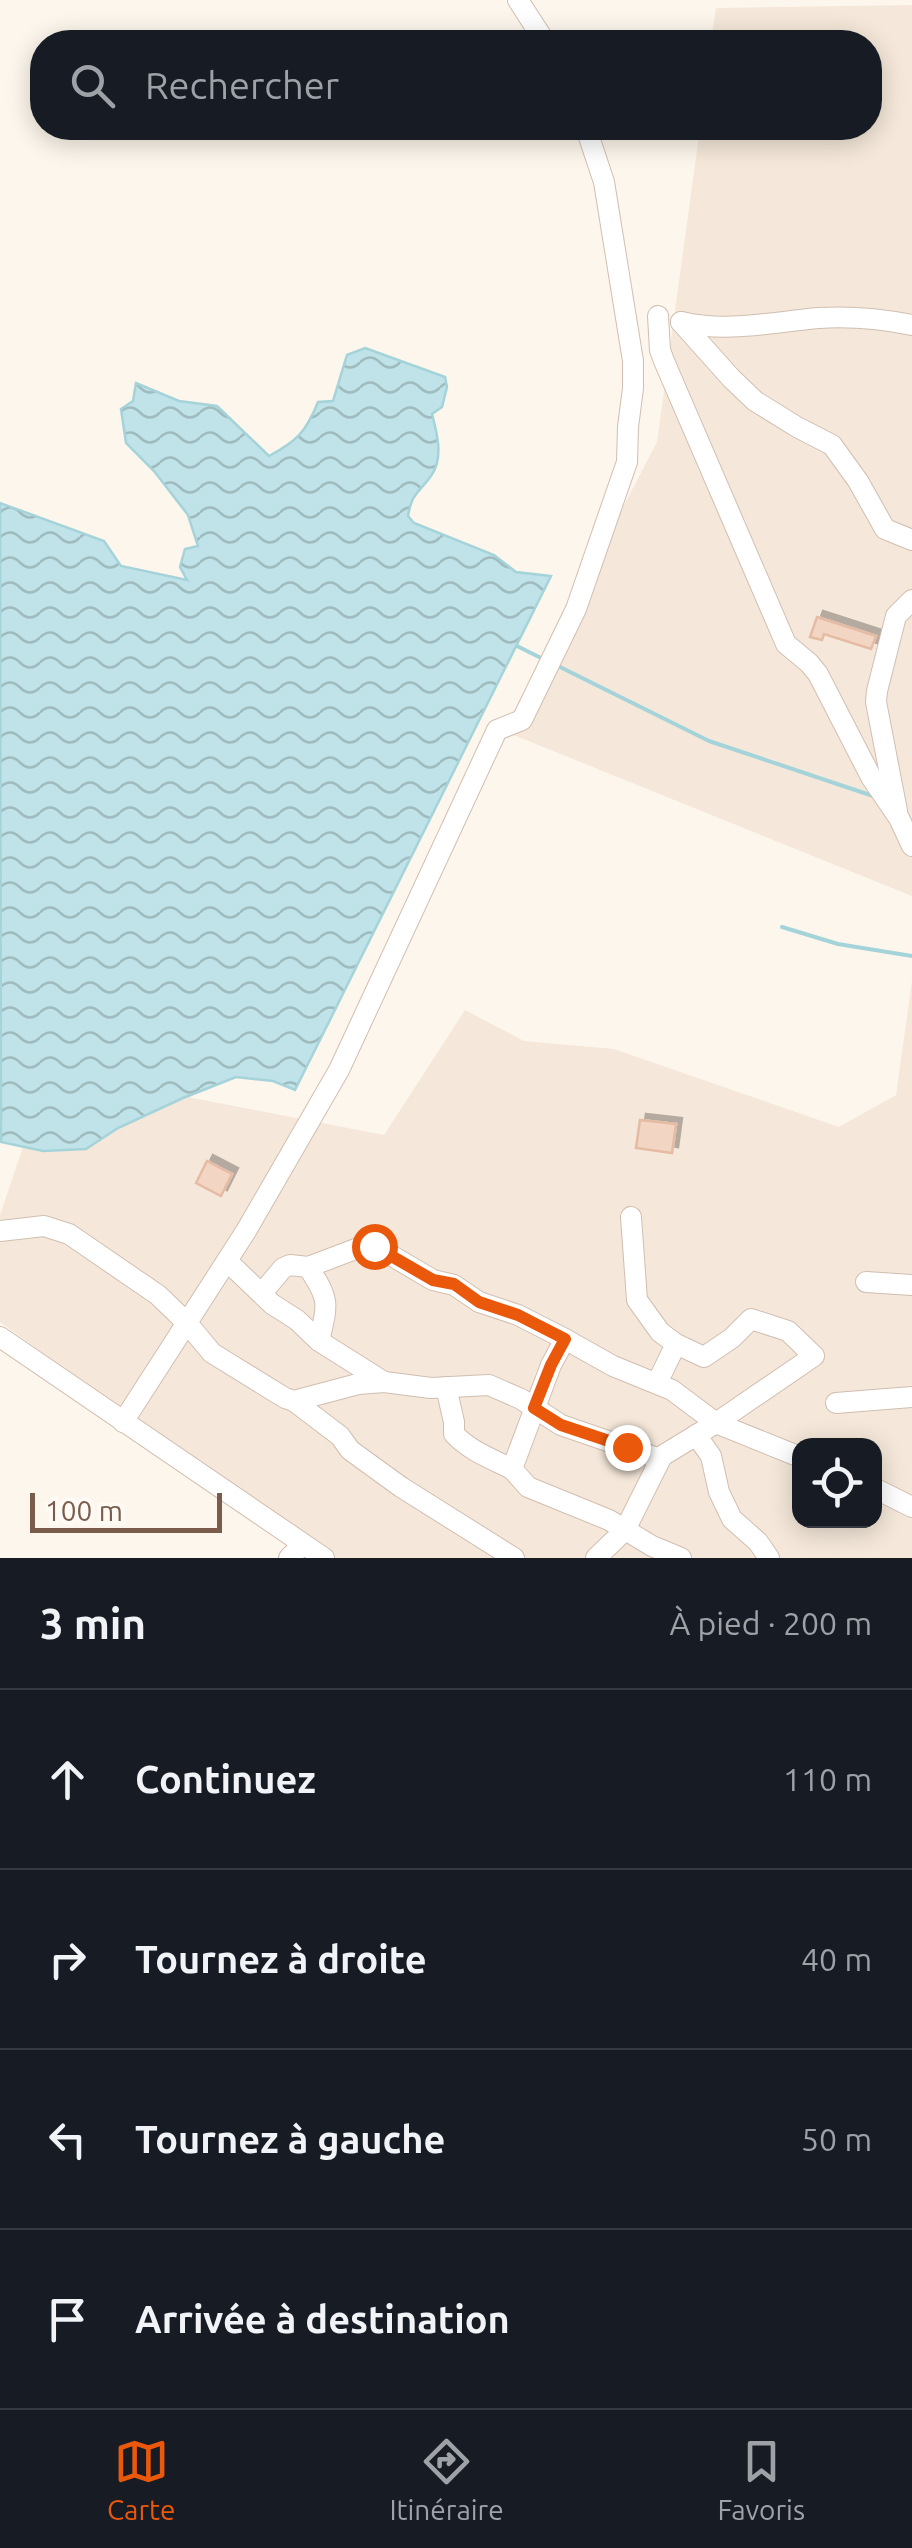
<!DOCTYPE html>
<html lang="fr">
<meta charset="utf-8">
<style>
body{margin:0;font-family:Ubuntu,sans-serif;background:#20242c;color:#f1f3f6}
.controls{position:absolute;right:30px;bottom:30px;display:grid;overflow:hidden;border-radius:20px;box-shadow:0 5px 25px #0003}
.controls button{width:90px;height:90px;display:grid;place-items:center;padding:0;border:0;border-bottom:2px solid #363941;background:#171b24;color:#f1f3f6;font:50px sans-serif}
.scale{position:absolute;left:30px;bottom:25px;width:192px;box-sizing:border-box;padding-left:10px;border:5px solid #7a5c4d;border-top:0;font-size:28px;line-height:35px;white-space:nowrap;color:#7a5c4d;-webkit-text-stroke:8px #fffaf3;paint-order:stroke}
.stop{position:absolute;width:30px;height:30px;margin:-22px;border:8px solid #ea580c;border-radius:50%;background:#fff}
.stop.end{background:#ea580c;border-color:#fff;box-shadow:0 2px 10px #0008}
.list{margin:0;padding:0;list-style:none}
h2{display:flex;justify-content:space-between;align-items:center;height:130px;margin:0;padding:0 40px;font-size:42px}
h2 small{font-size:32px;font-weight:400;color:#9ea1a6}
.list li{display:grid;grid-template-columns:65px 1fr auto;gap:30px;align-items:center;box-sizing:border-box;height:180px;padding:0 40px;border-top:2px solid #363941}
.list b{display:block;font-size:38px;white-space:nowrap}
.list em{font-size:32px;font-style:normal;color:#9ea1a6}
.icon{flex:none;width:55px;height:55px;fill:none;stroke:currentColor;stroke-width:2;stroke-linecap:round;stroke-linejoin:round}
.map{position:relative;flex:none;width:912px;height:1558px;overflow:hidden}
.search{position:absolute;background:#171b24;box-shadow:0 5px 25px #0003;left:30px;right:30px;top:30px;height:110px;display:flex;align-items:center;gap:25px;box-sizing:border-box;padding:0 35px;border-radius:40px;color:#9ea1a6;font-size:38px}
.sheet{height:850px;background:#171b24}
nav{display:flex;justify-content:space-around;align-items:center;box-sizing:border-box;height:140px;border-top:2px solid #363941;background:#171b24;font-size:28px;color:#9ea1a6}
nav a{display:grid;justify-items:center;gap:5px}
nav .on{color:#ea580c}
.map>svg:first-child{display:block}
.residential{fill:#f5e8da;fill-rule:evenodd}
.water{fill:url(#water-waves);stroke:#a5d3da;stroke-width:2.5}
.lines{fill:none;stroke-linecap:round;stroke-linejoin:round}
.stream{stroke:#a5d3da;stroke-width:4}
.building{fill:#f3d5c3;stroke:#e6bba3;stroke-width:2.5;filter:url(#shadow)}
.minor-casing{stroke:#d1beb0;stroke-width:22}
.minor{stroke:#fff;stroke-width:20}
.route{stroke:#ea580c;stroke-width:12}
</style>
<div class="map">
<svg width="912" height="1558" viewBox="0 0 912 1558">
<defs>
<pattern id="water-waves" width="16" height="10" patternUnits="userSpaceOnUse" patternTransform="scale(2.5)"><rect width="16" height="10" fill="#bfe3e8"/><path d="M0 5q4-4 8 0t8 0" fill="none" stroke="#a0bbbe"/></pattern>
<filter id="shadow"><feDropShadow dx="6" dy="-6" stdDeviation="0" flood-color="#0004"/></filter>
</defs>
<rect width="100%" height="100%" fill="#fdf6ec"/>
<g class="residential">
<path d="M 912,5 L 912,896 L 506,732 L 657,442 L 700,128 L 870,128 L 870,42 L 711,42 L 716,8 Z"/>
<path d="M 912,981 L 912,1558 L 324,1558 L 0,1322 L 0,1215 L 49,1070 L 384,1135 L 465,1010 L 524,1041 L 614,1049 L 839,1127 L 896,1095 ZM 800,1446 L 874,1446 L 874,1520 L 800,1520 Z"/>
</g>
<path class="water" d="M 365,348 L 445,377 L 447,387 L 442,407 L 432,414 C 437,433 444,458 431,476 C 419,493 412,492 408,516 L 414,523 L 494,555 L 516,572 L 551,576 L 295,1090 L 273,1081 L 236,1077 L 183,1098 L 118,1128 L 86,1149 L 43,1151 L 1,1142 L 0,503 L 104,541 L 121,566 L 187,580 L 180,567 L 185,549 L 198,546 L 188,515 L 154,471 L 126,443 L 121,409 L 133,401 L 136,383 L 179,401 L 217,406 L 269,456 C 297,441 306,432 318,402 L 333,401 L 347,355 Z"/>
<g class="lines">
<g class="stream">
<path d="M 517,646 L 545,660"/>
<path d="M 558,666 L 709,741 L 876,797"/>
<path d="M 782,927 L 838,944 L 912,956"/>
</g>
</g>
<g class="building">
<path d="M 817,617 L 876,636 L 871,649 L 824,634 L 822,640 L 810,637 Z"/>
<path d="M 640,1120 L 676,1124 L 672,1153 L 636,1148 Z"/>
<path d="M 207,1161 L 232,1174 L 221,1196 L 196,1183 Z"/>
</g>
<g class="lines">
<g class="minor-casing">
<g id="minor">
<path d="M 518,0 L 545,42"/>
<path d="M 658,316 L 660,350 L 664,361 L 786,644 L 809,663 L 818,674 L 871,777 L 899,818 L 912,846"/>
<path d="M 681,322 L 731,378 L 755,401 L 797,427 L 832,445 L 858,481 L 885,529 L 912,540"/>
<path d="M 681,322 C 727,333 772,322 819,318 C 850,316 882,319 912,325"/>
<path d="M 897,811 L 876,702 L 877,691 L 896,616 L 912,600"/>
<path d="M 631,1217 L 637,1300 L 660,1332 L 676,1344 L 657,1383"/>
<path d="M 0,1231 L 44,1226 L 69,1234 L 158,1295 L 187,1323 L 212,1353 L 285,1398 L 294,1401 L 358,1384 L 384,1382 L 431,1388 L 489,1385 L 521,1399 L 561,1425 L 660,1459"/>
<path d="M 227,1261 L 272,1304 L 297,1320 L 319,1341 L 384,1382"/>
<path d="M 308,1267 C 330,1300 328,1303 319,1341"/>
<path d="M 866,1282 L 912,1285"/>
<path d="M 262,1293 L 283,1268 L 290,1265 L 308,1267 L 366,1245 L 375,1246 L 433,1280 L 454,1285 L 479,1302 L 518,1315 L 565,1339"/>
<path d="M 0,1337 L 324,1558"/>
<path d="M 446,1387 L 454,1422 L 454,1434 C 470,1451 492,1459 512,1469"/>
<path d="M 294,1401 L 340,1436 L 350,1450 L 401,1487 L 514,1558"/>
<path d="M 836,1403 L 912,1397"/>
<path d="M 123,1422 L 246,1231 L 339,1070 L 497,730 L 522,720 L 576,609 L 627,462 L 628,427 L 633,388 L 633,361 L 604,182 L 586,128"/>
<path d="M 696,1435 L 711,1456 L 719,1492 L 732,1519 L 758,1542 L 769,1558"/>
<path d="M 874,1488 L 912,1507"/>
<path d="M 289,1558 L 303,1544"/>
<path d="M 596,1558 L 625,1530 L 662,1456 L 716,1423 L 814,1356 L 788,1331 L 751,1319 L 732,1338 L 704,1357 L 676,1344"/>
<path d="M 681,1558 L 652,1546 L 609,1520 L 528,1487 L 512,1469 L 551,1365 L 565,1339 L 613,1366 L 672,1390 L 716,1423 L 800,1457"/>
</g>
</g>
<use href="#minor" class="minor"/>
</g>
<g class="lines">
<path class="route" d="M 374,1246 L 433,1280 L 454,1284 L 479,1302 L 518,1315 L 565,1339 L 551,1365 L 534,1408 L 561,1425 L 627,1447"/>
</g>
</svg>
<div class="controls">
<button><svg class="icon" aria-label="locate" viewBox="0 0 24 24"><circle cx="12" cy="12" r="6"/><path d="M12 2v4M12 18v4M2 12h4M18 12h4"/></svg></button>
</div>
<div class="scale">100 m</div>
<div class="stop" style="left:374px;top:1246px"></div>
<div class="stop end" style="left:627px;top:1447px"></div>
<div class="search"><svg class="icon" aria-label="search" viewBox="0 0 24 24"><circle cx="10" cy="10" r="6"/><path d="M15 15l6 6"/></svg>Rechercher</div>
</div>
<section class="sheet">
<h2>3 min<small>À pied · 200 m</small></h2>
<ul class="list">
<li><svg class="icon" aria-label="ahead" viewBox="0 0 24 24"><path d="M12 20V5M6 11l6-6 6 6"/></svg><div><b>Continuez</b></div><em>110 m</em></li>
<li><svg class="icon" aria-label="right" viewBox="0 0 24 24"><path d="M7 20v-9h11M14 6l5 5-5 5"/></svg><div><b>Tournez à droite</b></div><em>40 m</em></li>
<li><svg class="icon" aria-label="left" viewBox="0 0 24 24"><path d="M17 20v-9H6M10 6l-5 5 5 5"/></svg><div><b>Tournez à gauche</b></div><em>50 m</em></li>
<li><svg class="icon" aria-label="arrive" viewBox="0 0 24 24"><path d="M6 21V4h12l-3 4 3 4H6"/></svg><div><b>Arrivée à destination</b></div></li>
</ul>
</section>
<nav>
<a class="on"><svg class="icon" aria-label="map" viewBox="0 0 24 24"><path d="M3 6l6-2 6 2 6-2v14l-6 2-6-2-6 2zM9 4v14M15 6v14"/></svg>Carte</a>
<a><svg class="icon" aria-label="directions" viewBox="0 0 24 24"><path d="M12 3l9 9-9 9-9-9zM9 14v-3h6M13 9l2 2-2 2"/></svg>Itinéraire</a>
<a><svg class="icon" aria-label="saved" viewBox="0 0 24 24"><path d="M7 4h10v16l-5-4-5 4z"/></svg>Favoris</a>
</nav>
